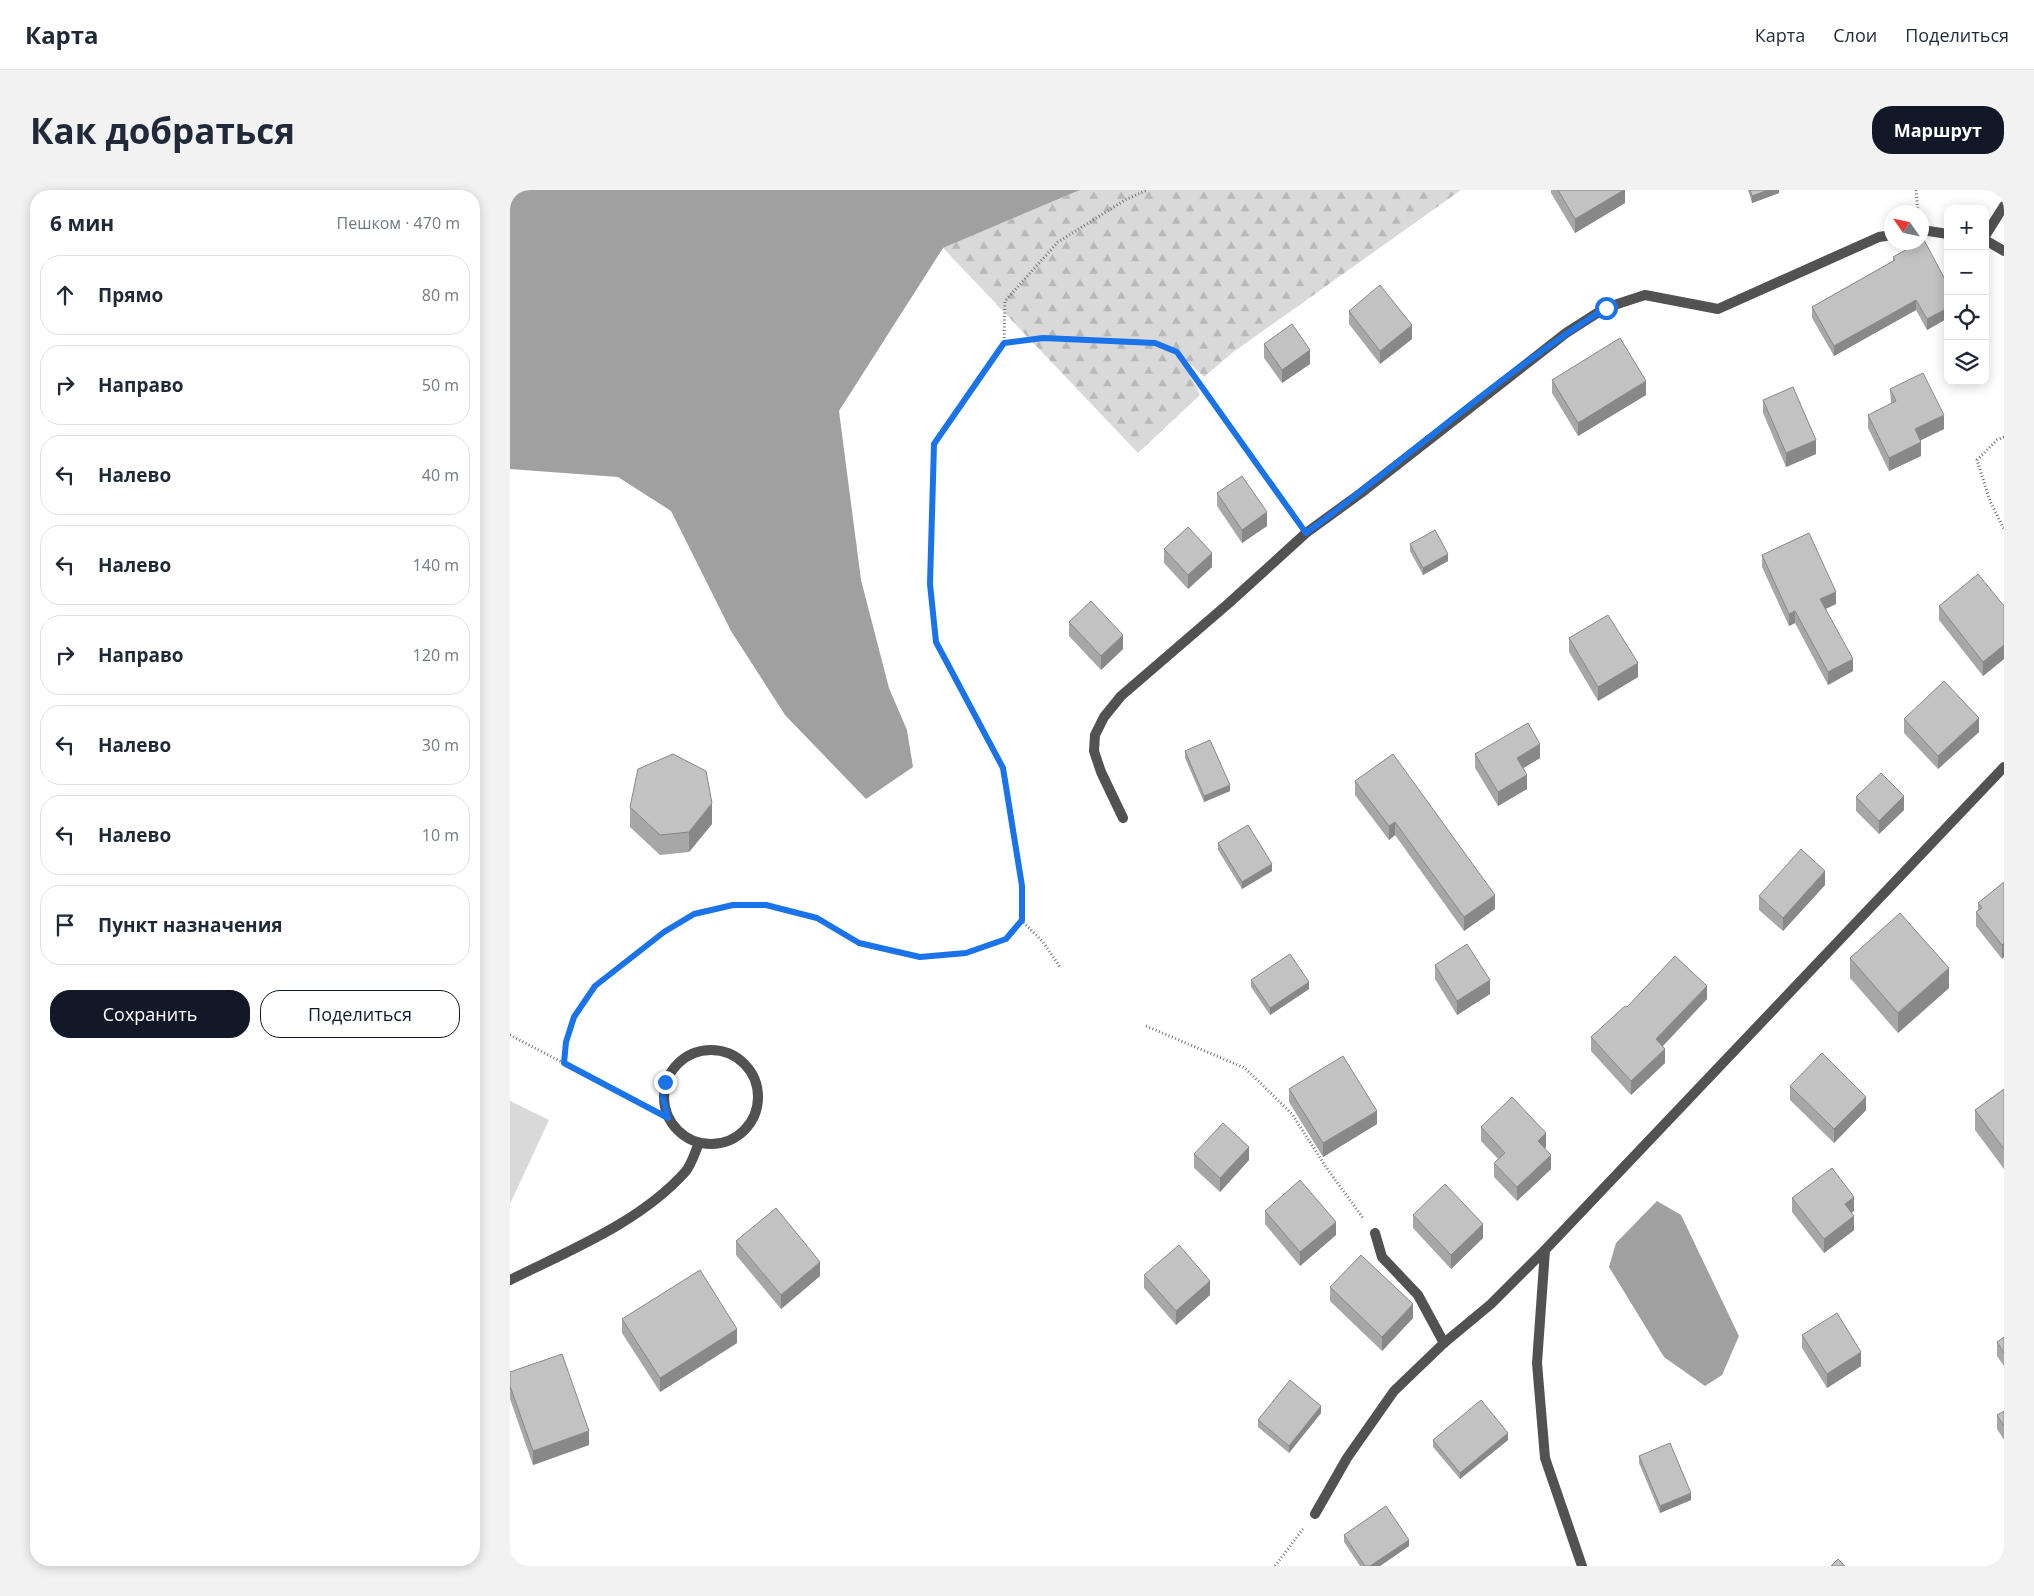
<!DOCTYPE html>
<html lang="ru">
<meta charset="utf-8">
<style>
body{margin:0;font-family:"Open Sans",sans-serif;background:#f2f2f3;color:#1f2937}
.controls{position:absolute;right:15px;top:15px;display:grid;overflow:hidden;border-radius:10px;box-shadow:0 2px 12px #0003}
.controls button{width:45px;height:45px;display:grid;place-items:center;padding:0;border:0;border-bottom:1px solid #e0e1e3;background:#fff;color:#1f2937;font:25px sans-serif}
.compass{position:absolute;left:1374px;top:15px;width:45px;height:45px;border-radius:50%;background:#fff;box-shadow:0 2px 12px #0003;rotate:304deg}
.stop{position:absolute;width:15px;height:15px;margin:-11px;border:4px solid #1a73e8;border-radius:50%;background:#fff}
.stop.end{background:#1a73e8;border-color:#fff;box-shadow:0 1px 5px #0008}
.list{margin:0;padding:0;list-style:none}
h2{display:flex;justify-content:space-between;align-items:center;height:65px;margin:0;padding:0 20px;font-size:21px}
h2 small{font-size:16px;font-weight:400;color:#747a83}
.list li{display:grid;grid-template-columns:32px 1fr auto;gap:15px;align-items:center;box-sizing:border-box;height:80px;margin:0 10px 10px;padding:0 10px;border:1px solid #e0e1e3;border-radius:20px}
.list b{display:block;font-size:19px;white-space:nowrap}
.list em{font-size:16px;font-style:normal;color:#747a83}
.actions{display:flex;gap:10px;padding:15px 20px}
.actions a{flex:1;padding:11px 0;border:1px solid #111827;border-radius:20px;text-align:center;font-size:18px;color:#111827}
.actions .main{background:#111827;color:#fff}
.icon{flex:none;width:28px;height:28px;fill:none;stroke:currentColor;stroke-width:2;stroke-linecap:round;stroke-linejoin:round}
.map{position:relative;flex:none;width:1494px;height:1376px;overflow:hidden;border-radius:20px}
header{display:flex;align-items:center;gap:30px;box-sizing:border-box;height:70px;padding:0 25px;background:#fff;border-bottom:1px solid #e0e1e3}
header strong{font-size:24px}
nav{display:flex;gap:28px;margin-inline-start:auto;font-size:18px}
.intro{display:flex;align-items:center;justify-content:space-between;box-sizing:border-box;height:120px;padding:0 30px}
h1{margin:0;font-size:35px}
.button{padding:12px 22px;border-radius:20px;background:#111827;color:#fff;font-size:18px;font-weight:700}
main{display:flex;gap:30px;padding:0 30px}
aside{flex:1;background:#fff;border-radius:20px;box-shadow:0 2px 12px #0003}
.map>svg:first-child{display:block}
.forest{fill:url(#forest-firs)}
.green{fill:#d9d9d9}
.water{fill:#a0a0a0}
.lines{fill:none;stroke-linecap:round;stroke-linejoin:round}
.path{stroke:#747474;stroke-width:3;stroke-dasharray:1 2.5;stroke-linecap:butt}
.service{stroke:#525252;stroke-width:10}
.minor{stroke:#525252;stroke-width:10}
.wall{fill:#a7a7a7}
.shaded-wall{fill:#888}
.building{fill:#c2c2c2;stroke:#888}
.route{stroke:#1a73e8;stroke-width:6}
</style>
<header>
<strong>Карта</strong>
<nav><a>Карта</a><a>Слои</a><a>Поделиться</a></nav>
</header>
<div class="intro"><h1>Как добраться</h1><a class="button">Маршрут</a></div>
<main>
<aside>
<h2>6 мин<small>Пешком · 470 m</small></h2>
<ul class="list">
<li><svg class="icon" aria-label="ahead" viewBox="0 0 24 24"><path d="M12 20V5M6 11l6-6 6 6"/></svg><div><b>Прямо</b></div><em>80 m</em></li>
<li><svg class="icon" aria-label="right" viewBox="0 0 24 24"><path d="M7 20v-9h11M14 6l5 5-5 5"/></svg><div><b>Направо</b></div><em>50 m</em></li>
<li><svg class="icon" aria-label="left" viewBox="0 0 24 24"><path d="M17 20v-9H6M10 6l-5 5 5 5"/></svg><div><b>Налево</b></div><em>40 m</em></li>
<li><svg class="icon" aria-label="left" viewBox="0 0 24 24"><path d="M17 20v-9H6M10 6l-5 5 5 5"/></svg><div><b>Налево</b></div><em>140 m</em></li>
<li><svg class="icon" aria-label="right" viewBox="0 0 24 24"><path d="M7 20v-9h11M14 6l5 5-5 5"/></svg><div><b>Направо</b></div><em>120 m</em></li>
<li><svg class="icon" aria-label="left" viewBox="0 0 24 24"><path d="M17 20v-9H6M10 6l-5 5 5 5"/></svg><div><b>Налево</b></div><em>30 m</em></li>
<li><svg class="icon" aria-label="left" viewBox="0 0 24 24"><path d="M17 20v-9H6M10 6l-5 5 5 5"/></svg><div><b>Налево</b></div><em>10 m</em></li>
<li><svg class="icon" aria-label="arrive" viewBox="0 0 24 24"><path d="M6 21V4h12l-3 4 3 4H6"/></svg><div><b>Пункт назначения</b></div></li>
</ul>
<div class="actions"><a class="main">Сохранить</a><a>Поделиться</a></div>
</aside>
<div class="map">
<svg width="1494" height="1376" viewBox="0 0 1494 1376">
<defs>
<pattern id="forest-firs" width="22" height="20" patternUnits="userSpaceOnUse" patternTransform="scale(1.25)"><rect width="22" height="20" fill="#d9d9d9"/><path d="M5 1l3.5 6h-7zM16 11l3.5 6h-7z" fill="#b8b8b8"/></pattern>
</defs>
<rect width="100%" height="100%" fill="#fff"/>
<path class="forest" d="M 570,0 L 951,0 L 722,163 L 694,187 L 669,163 L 690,205 L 628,263 L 433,58 Z"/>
<path class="green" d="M 0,911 L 39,930 L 0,1014 Z"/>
<g class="water">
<path d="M 0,0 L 570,0 L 433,58 L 329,221 L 351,390 L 379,498 L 397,540 L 403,577 L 356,609 L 275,525 L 221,441 L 161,321 L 108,287 L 0,279 Z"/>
<path d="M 1147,1011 L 1171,1025 L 1229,1146 L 1212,1185 L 1195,1196 L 1154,1167 L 1099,1077 L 1106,1053 Z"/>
</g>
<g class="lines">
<g class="path">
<path d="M 1406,0 L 1408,22"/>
<path d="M 494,153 L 533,148 L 645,153 L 667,162 L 784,326"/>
<path d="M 1494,247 L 1487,250 L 1467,270 L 1480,311 L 1494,339"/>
<path d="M 511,730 L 533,752 L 550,777"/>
<path d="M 636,836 L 735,878 L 782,924 L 818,980 L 853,1028"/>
<path d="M 0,845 L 158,928"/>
<path d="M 54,873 L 56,852 L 64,827 L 85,796 L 154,742 L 184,725 L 223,715 L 256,715 L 307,728 L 349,753 L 410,767 L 456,763 L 496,749 L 511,730 L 512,696 L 493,578 L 426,452 L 420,394 L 424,254 L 494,153 L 495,111 L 548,52 L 615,10 L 637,0"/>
<path d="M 765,1376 L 793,1339"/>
</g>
<g class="service">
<path d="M 1475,46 L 1494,16"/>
<circle cx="201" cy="907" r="47"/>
<path d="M 865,1043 L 872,1067 L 908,1105 L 934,1153"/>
</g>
<g class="minor">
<path d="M 1412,40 L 1438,44"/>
<path d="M 1475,50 L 1494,61"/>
<path d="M 613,628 L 591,582 L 584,561 L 585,545 L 594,527 L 611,506 L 719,413 L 796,343 L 851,303 L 1056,143 L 1095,118 L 1135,105 L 1208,119 L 1369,47 L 1382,45"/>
<path d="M 1035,1060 L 1027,1173 L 1035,1268 L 1072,1376"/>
<path d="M 0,1090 C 60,1060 131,1032 176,981 C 182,973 185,962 189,953"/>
<path d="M 805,1324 L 837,1268 L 884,1201 L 934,1153 L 981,1114 L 1035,1060 L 1494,577"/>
</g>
</g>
<g class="wall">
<path d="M 1041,0 L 1115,0 L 1115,13 L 1065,43 L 1041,3 Z"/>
<path d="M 1238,0 L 1269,0 L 1269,3 L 1242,13 Z"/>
<path d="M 1383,67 L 1438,95 L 1438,128 L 1417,140 L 1406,120 L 1324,166 L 1302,128 L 1302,117 L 1383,71 Z"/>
<path d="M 839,121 L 902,149 L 870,174 L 839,134 Z"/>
<path d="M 754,154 L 800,174 L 772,193 L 754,168 Z"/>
<path d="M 1042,190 L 1136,205 L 1068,246 L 1042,203 Z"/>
<path d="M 1380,199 L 1434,239 L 1411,250 L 1411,266 L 1379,281 L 1358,238 L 1358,225 L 1381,214 Z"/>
<path d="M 1253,210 L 1306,264 L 1276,277 L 1253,223 Z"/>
<path d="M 707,303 L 757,336 L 732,353 L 707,316 Z"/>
<path d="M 900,354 L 938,371 L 913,385 L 900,361 Z"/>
<path d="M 654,359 L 702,377 L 678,399 L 654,373 Z"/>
<path d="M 1252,365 L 1326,414 L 1316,419 L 1343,481 L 1318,495 L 1285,433 L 1279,436 L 1252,377 Z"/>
<path d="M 1429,416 L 1494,416 L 1494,469 L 1473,486 L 1429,430 Z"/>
<path d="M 559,432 L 613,459 L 591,480 L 559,446 Z"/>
<path d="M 1059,448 L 1128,487 L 1088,511 L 1059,462 Z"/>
<path d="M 1394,529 L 1469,542 L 1428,579 L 1394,543 Z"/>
<path d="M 675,561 L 720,601 L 694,612 L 675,568 Z"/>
<path d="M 965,564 L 1030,568 L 1013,578 L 1017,599 L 988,616 L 965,578 Z"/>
<path d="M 845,591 L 985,719 L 954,741 L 885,645 L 879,650 L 845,605 Z"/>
<path d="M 1346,607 L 1394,620 L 1369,644 L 1346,621 Z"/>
<path d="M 120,617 L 202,634 L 179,662 L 150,665 L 120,637 Z"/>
<path d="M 708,653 L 762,681 L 732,699 L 708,660 Z"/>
<path d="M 1494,692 L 1492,769 L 1466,736 L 1466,722 L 1468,721 L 1468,713 Z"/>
<path d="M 1315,695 L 1273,741 L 1249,720 L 1249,706 Z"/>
<path d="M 1340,768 L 1439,798 L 1388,843 L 1340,788 Z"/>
<path d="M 925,775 L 980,804 L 947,825 L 925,789 Z"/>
<path d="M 741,790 L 799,799 L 760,825 L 741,797 Z"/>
<path d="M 1197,809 L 1153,856 L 1155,873 L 1121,905 L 1081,861 L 1081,847 L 1117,817 Z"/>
<path d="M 1280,896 L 1356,920 L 1324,953 L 1280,910 Z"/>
<path d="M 779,899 L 867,934 L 813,967 L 779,912 Z"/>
<path d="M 1494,899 L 1494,979 L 1465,940 L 1465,920 Z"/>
<path d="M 971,937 L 1036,957 L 1035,958 L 1041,979 L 1007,1011 L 984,987 L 984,973 L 988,969 L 971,951 Z"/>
<path d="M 684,964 L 739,970 L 710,1002 L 684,978 Z"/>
<path d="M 1282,1008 L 1344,1021 L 1341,1023 L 1344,1040 L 1314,1063 L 1282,1022 Z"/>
<path d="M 755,1021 L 826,1045 L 790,1076 L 755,1034 Z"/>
<path d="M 903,1025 L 973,1048 L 941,1079 L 903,1038 Z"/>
<path d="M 226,1051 L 310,1086 L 271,1119 L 226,1065 Z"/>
<path d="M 634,1085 L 700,1105 L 666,1135 L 634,1098 Z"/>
<path d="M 820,1097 L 903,1128 L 872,1161 L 820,1111 Z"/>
<path d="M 112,1129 L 227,1153 L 150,1202 L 112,1143 Z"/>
<path d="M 1292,1145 L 1351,1176 L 1317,1198 L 1292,1158 Z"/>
<path d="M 1494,1147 L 1494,1176 L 1487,1166 L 1487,1152 Z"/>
<path d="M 0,1182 L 79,1255 L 23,1275 L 0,1209 Z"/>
<path d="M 1494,1221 L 1494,1250 L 1487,1239 L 1487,1225 Z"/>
<path d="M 811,1223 L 779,1263 L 748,1237 L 748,1230 Z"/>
<path d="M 923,1250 L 998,1250 L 950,1289 L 923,1257 Z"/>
<path d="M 1129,1266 L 1181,1310 L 1150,1323 L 1129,1273 Z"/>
<path d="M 834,1345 L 899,1356 L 870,1376 L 850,1376 L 834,1352 Z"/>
</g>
<g class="shaded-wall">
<path d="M 1114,0 L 1115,0 L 1115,13 L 1065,43 L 1065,29 Z"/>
<path d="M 1258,0 L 1269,0 L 1269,3 L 1242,13 L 1242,6 Z"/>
<path d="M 1406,110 L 1406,120 L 1324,166 L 1324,156 Z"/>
<path d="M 1438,118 L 1438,128 L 1417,140 L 1417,129 Z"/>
<path d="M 902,135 L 902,149 L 870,174 L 870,161 Z"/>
<path d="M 800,160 L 800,174 L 772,193 L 772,180 Z"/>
<path d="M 1136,191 L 1136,205 L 1068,246 L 1068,233 Z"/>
<path d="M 1434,225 L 1434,239 L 1405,253 L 1405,239 Z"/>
<path d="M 1306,250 L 1306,264 L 1276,277 L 1276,263 Z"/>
<path d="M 1411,252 L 1411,266 L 1379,281 L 1379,268 Z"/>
<path d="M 757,322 L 757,336 L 732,353 L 732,340 Z"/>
<path d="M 702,363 L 702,377 L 678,399 L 678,385 Z"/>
<path d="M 938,364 L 938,371 L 913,385 L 913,378 Z"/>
<path d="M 1326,402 L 1326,414 L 1310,421 L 1310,409 Z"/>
<path d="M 1285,421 L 1285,433 L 1279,436 L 1279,424 Z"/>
<path d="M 613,445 L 613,459 L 591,480 L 591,466 Z"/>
<path d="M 1494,455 L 1494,469 L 1473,486 L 1473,472 Z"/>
<path d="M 1343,469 L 1343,481 L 1318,495 L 1318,482 Z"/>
<path d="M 1128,473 L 1128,487 L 1088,511 L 1088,497 Z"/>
<path d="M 1469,528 L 1469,542 L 1428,579 L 1428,566 Z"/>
<path d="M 1030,554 L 1030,568 L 1007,582 L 1007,568 Z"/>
<path d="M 1017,585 L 1017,599 L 988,616 L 988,602 Z"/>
<path d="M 720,595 L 720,601 L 694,612 L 694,606 Z"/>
<path d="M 1394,606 L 1394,620 L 1369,644 L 1369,631 Z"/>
<path d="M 202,613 L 202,634 L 179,662 L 179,642 Z"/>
<path d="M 885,632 L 885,645 L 879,650 L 879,636 Z"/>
<path d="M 762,674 L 762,681 L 732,699 L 732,692 Z"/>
<path d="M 1315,681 L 1315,695 L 1273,741 L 1273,728 Z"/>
<path d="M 985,705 L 985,719 L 954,741 L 954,727 Z"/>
<path d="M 1494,753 L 1494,767 L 1492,769 L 1492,755 Z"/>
<path d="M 1439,778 L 1439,798 L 1388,843 L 1388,823 Z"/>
<path d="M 980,790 L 980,804 L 947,825 L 947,811 Z"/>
<path d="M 799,792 L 799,799 L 760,825 L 760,818 Z"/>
<path d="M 1197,796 L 1197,809 L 1146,863 L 1146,849 Z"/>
<path d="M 1155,859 L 1155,873 L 1121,905 L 1121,891 Z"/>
<path d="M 1356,907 L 1356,920 L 1324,953 L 1324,939 Z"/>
<path d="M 867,921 L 867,934 L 813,967 L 813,953 Z"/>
<path d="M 1036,943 L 1036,957 L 1028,965 L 1028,951 Z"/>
<path d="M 739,957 L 739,970 L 710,1002 L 710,988 Z"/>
<path d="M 1041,965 L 1041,979 L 1007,1011 L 1007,997 Z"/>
<path d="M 1344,1007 L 1344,1021 L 1335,1028 L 1335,1014 Z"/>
<path d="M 1344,1026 L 1344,1040 L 1314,1063 L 1314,1049 Z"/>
<path d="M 826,1032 L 826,1045 L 790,1076 L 790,1062 Z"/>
<path d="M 973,1034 L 973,1048 L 941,1079 L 941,1065 Z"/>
<path d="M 310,1072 L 310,1086 L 271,1119 L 271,1105 Z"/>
<path d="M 700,1091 L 700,1105 L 666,1135 L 666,1121 Z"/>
<path d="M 903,1114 L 903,1128 L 872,1161 L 872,1147 Z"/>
<path d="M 227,1139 L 227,1153 L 150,1202 L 150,1188 Z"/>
<path d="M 1351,1162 L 1351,1176 L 1317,1198 L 1317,1184 Z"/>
<path d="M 811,1216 L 811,1223 L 779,1263 L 779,1256 Z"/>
<path d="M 79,1241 L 79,1255 L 23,1275 L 23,1261 Z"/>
<path d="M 998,1243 L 998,1250 L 950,1289 L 950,1283 Z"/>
<path d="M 1181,1303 L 1181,1310 L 1150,1323 L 1150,1316 Z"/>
<path d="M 899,1350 L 899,1356 L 870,1376 L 860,1376 Z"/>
</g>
<g class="building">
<path d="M 1048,0 L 1114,0 L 1065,29 Z"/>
<path d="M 1240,0 L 1258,0 L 1242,6 Z"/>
<path d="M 1414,50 L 1438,95 L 1438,118 L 1417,129 L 1406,110 L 1324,156 L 1302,117 L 1385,70 L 1383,67 L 1410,52 L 1412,52 Z"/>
<path d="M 870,95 L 902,135 L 870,161 L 839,121 Z"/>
<path d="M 782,134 L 800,160 L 772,180 L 754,154 Z"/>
<path d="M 1110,148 L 1136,191 L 1068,233 L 1042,190 Z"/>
<path d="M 1413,183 L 1434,225 L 1405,239 L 1411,252 L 1379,268 L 1358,225 L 1386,211 L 1380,199 Z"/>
<path d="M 1283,197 L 1306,250 L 1276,263 L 1253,210 Z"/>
<path d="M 732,286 L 757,322 L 732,340 L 707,303 Z"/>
<path d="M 678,337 L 702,363 L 678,385 L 654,359 Z"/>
<path d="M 925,340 L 938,364 L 913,378 L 900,354 Z"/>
<path d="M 1299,343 L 1326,402 L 1310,409 L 1343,469 L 1318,482 L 1285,421 L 1279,424 L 1252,365 Z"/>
<path d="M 1468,384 L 1494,416 L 1494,455 L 1473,472 L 1429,416 Z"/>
<path d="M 581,411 L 613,445 L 591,466 L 559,432 Z"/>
<path d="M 1098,425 L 1128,473 L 1088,497 L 1059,448 Z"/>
<path d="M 1434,491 L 1469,528 L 1428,566 L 1394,529 Z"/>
<path d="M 1018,533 L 1030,554 L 1007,568 L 1017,585 L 988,602 L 965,564 Z"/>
<path d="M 700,550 L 720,595 L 694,606 L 675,561 Z"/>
<path d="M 163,564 L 196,581 L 202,613 L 179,642 L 150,645 L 120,617 L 128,579 Z"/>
<path d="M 883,564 L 985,705 L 954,727 L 885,632 L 879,636 L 845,591 Z"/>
<path d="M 1371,583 L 1394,606 L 1369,631 L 1346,607 Z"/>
<path d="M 738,635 L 762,674 L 732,692 L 708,653 Z"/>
<path d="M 1291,659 L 1315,681 L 1273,728 L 1249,706 Z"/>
<path d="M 1494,692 L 1494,753 L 1492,755 L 1466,722 L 1472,718 L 1468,713 Z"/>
<path d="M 1390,723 L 1439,778 L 1388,823 L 1340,768 Z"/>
<path d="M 957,754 L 980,790 L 947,811 L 925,775 Z"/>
<path d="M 780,764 L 799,792 L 760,818 L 741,790 Z"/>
<path d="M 1165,766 L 1197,796 L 1146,849 L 1155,859 L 1121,891 L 1081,847 L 1115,816 L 1117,817 Z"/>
<path d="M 1312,863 L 1356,907 L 1324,939 L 1280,896 Z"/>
<path d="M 833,866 L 867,921 L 813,953 L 779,899 Z"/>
<path d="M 1494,899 L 1494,959 L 1465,920 Z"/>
<path d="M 1002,907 L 1036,943 L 1028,951 L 1041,965 L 1007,997 L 984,973 L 995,963 L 971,937 Z"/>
<path d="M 713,933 L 739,957 L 710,988 L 684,964 Z"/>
<path d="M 1322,978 L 1344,1007 L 1335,1014 L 1344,1026 L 1314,1049 L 1282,1008 Z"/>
<path d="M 790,990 L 826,1032 L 790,1062 L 755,1021 Z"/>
<path d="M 935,994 L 973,1034 L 941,1065 L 903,1025 Z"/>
<path d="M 266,1018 L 310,1072 L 271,1105 L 226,1051 Z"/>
<path d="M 669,1055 L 700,1091 L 666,1121 L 634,1085 Z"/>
<path d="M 851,1065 L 903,1114 L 872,1147 L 820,1097 Z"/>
<path d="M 190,1080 L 227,1139 L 150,1188 L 112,1129 Z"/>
<path d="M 1327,1123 L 1351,1162 L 1317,1184 L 1292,1145 Z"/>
<path d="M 1494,1147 L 1494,1163 L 1487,1152 Z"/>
<path d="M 52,1164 L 79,1241 L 23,1261 L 0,1196 L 0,1182 Z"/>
<path d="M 780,1190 L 811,1216 L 779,1256 L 748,1230 Z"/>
<path d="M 971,1210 L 998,1243 L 950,1283 L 923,1250 Z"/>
<path d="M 1494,1221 L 1494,1236 L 1487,1225 Z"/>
<path d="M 1160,1253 L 1181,1303 L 1150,1316 L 1129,1266 Z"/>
<path d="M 876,1316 L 899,1350 L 860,1376 L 855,1376 L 834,1345 Z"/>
<path d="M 1328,1369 L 1335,1376 L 1321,1376 Z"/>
</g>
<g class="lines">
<path class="route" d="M 155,892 L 153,908 L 158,928 L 54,873 L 56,852 L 64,827 L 85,796 L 154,742 L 184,724 L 223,715 L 256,715 L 307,728 L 349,753 L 410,767 L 456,763 L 496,749 L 512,730 L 512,696 L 493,578 L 426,452 L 420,394 L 424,254 L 494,153 L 533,148 L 645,153 L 667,162 L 796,343 C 897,269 990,184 1096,118"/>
</g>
</svg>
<div class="controls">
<button>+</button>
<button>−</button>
<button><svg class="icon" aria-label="locate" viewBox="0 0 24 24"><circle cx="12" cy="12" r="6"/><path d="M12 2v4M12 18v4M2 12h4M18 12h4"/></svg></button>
<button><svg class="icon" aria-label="layers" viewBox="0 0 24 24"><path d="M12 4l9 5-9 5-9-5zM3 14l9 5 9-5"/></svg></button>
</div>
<svg class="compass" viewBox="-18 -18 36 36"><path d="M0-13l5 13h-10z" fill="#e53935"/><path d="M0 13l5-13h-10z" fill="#747a83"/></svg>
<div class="stop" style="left:1096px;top:118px"></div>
<div class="stop end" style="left:155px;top:892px"></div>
</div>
</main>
